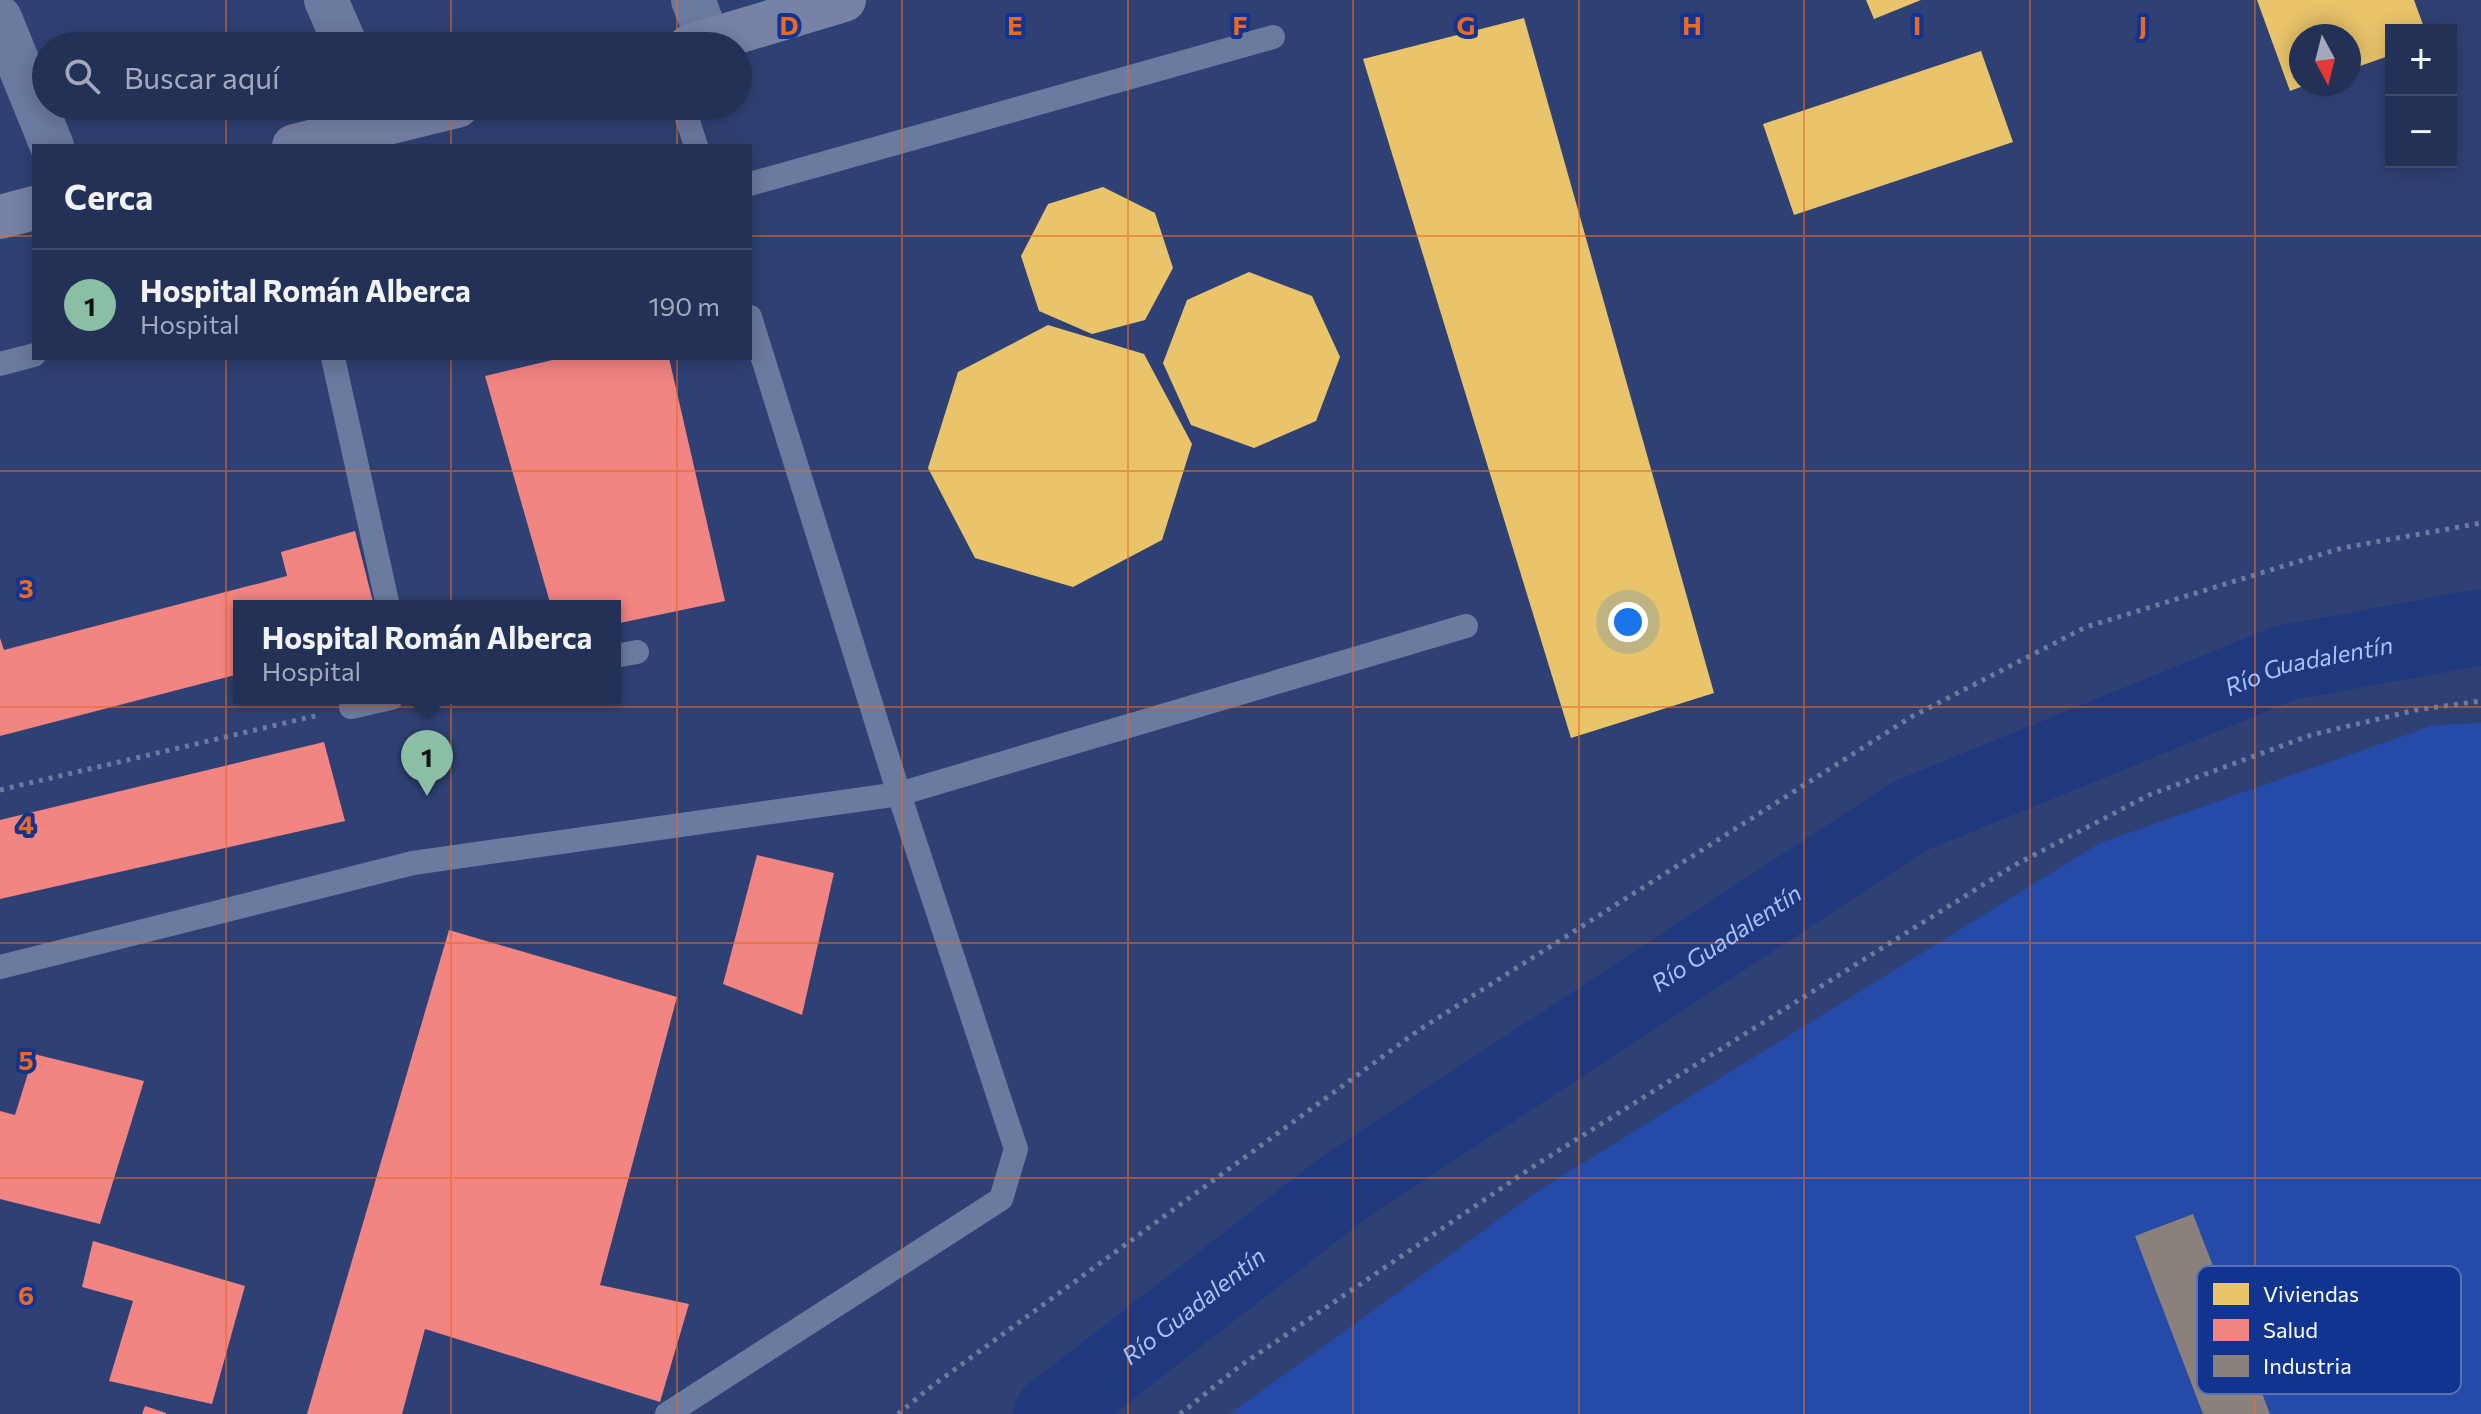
<!DOCTYPE html>
<html lang="es">
<meta charset="utf-8">
<style>
body{margin:0;font-family:Commissioner,sans-serif;background:#2b395d;color:#f1f3f6}
.controls{position:absolute;right:24px;top:24px;display:grid;overflow:hidden;border-radius:0px;box-shadow:0 4px 20px #0003}
.controls button{width:72px;height:72px;display:grid;place-items:center;padding:0;border:0;border-bottom:2px solid #404c6d;background:#233157;color:#f1f3f6;font:40px sans-serif}
.compass{position:absolute;left:2289px;top:24px;width:72px;height:72px;border-radius:50%;background:#233157;box-shadow:0 4px 20px #0003;rotate:173deg}
.you{position:absolute;left:1628px;top:622px;width:28px;height:28px;margin:-20px;border:6px solid #fff;border-radius:50%;background:#1a73e8;box-shadow:0 0 0 12px #1a73e833}
.badge{display:grid;place-items:center;width:52px;height:52px;border-radius:50%;background:#8abfa5;color:#111;font-size:26px;font-weight:700}
.pin{position:absolute;translate:-50% -66px;filter:drop-shadow(0 2px 4px #0008)}
.pin::after{content:'';position:absolute;top:42px;width:28px;height:24px;background:inherit;clip-path:polygon(0 0,100% 0,50% 100%)}
.popup{position:absolute;left:233px;top:600px;width:388px;height:104px;box-sizing:border-box;display:grid;place-content:center;border-radius:0px;background:#233157;filter:drop-shadow(0 2px 6px #0005);font-size:26px;white-space:nowrap;color:#a3a9ba}
.popup b{font-size:30px;color:#f1f3f6}
.popup::after{content:'';position:absolute;left:50%;top:100%;margin-left:-16px;border:16px solid transparent;border-top-color:#233157}
.list{margin:0;padding:0;list-style:none}
h2{display:flex;justify-content:space-between;align-items:center;height:104px;margin:0;padding:0 32px;font-size:34px}
h2 small{font-size:26px;font-weight:400;color:#a3a9ba}
.list li{display:grid;grid-template-columns:52px 1fr auto;gap:24px;align-items:center;box-sizing:border-box;height:112px;padding:0 32px;border-top:2px solid #404c6d}
.list b{display:block;font-size:30px;white-space:nowrap}
.list p{margin:0;font-size:26px;white-space:nowrap;color:#a3a9ba}
.list em{font-size:26px;font-style:normal;color:#a3a9ba}
.icon{flex:none;width:44px;height:44px;fill:none;stroke:currentColor;stroke-width:2;stroke-linecap:round;stroke-linejoin:round}
.map{position:relative;flex:none;width:2481px;height:1414px;overflow:hidden}
.search{position:absolute;background:#233157;box-shadow:0 4px 20px #0003;left:32px;top:32px;width:720px;height:88px;display:flex;align-items:center;gap:20px;box-sizing:border-box;padding:0 28px;border-radius:44px;color:#a3a9ba;font-size:30px}
.panel{position:absolute;background:#233157;box-shadow:0 4px 20px #0003;left:32px;top:144px;width:720px;height:216px;border-radius:0px}
.map>svg:first-child{display:block}
.green{fill:#254aa8}
.homes{fill:#e9c46a}
.health{fill:#f28482}
.industry{fill:#8a817c}
.lines{fill:none;stroke-linecap:round;stroke-linejoin:round}
.river{stroke:#20387d;stroke-width:76}
.path{stroke:#6b7a9f;stroke-width:5;stroke-dasharray:4 6;stroke-linecap:butt}
.service{stroke:#6b7a9f;stroke-width:24}
.minor{stroke:#6b7a9f;stroke-width:44}
.primary{stroke:#7682a6;stroke-width:44}
.grid{fill:none;stroke:#ea6a24;stroke-width:2;stroke-opacity:0.55}
.labels{text-anchor:middle;dominant-baseline:central;stroke-width:8;stroke-linejoin:round;paint-order:stroke}
.water-label{font-size:24px;font-style:italic;fill:#aac1f9;stroke:#123491}
.key{fill:#123491;stroke:#5971b2;stroke-width:2}
.key-label{font-size:22px;fill:#fff}
.grid-label{font-size:26px;text-anchor:middle;font-weight:bold;fill:#ea6a24;stroke:#123491;stroke-width:8;stroke-linejoin:round;paint-order:stroke}
</style>
<div class="map">
<svg width="2481" height="1414" viewBox="0 0 2481 1414">
<rect width="100%" height="100%" fill="#2f4174"/>
<path class="green" d="M 2481,723 L 2481,1414 L 1230,1414 L 1541,1189 L 2100,843 L 2434,725 Z"/>
<g class="homes">
<path d="M 1866,0 L 1921,0 L 1874,19 Z"/>
<path d="M 2257,0 L 2414,0 L 2425,30 L 2391,30 L 2391,55 L 2349,70 L 2349,36 L 2301,36 L 2301,84 L 2309,84 L 2290,91 Z"/>
<path d="M 1524,18 L 1714,693 L 1571,738 L 1363,59 Z"/>
<path d="M 1981,51 L 2013,142 L 1794,215 L 1763,124 Z"/>
<path d="M 1103,187 L 1155,213 L 1173,268 L 1145,320 L 1092,334 L 1039,311 L 1021,256 L 1048,204 Z"/>
<path d="M 1249,272 L 1312,296 L 1340,357 L 1316,421 L 1254,448 L 1191,425 L 1163,363 L 1187,300 Z"/>
<path d="M 1048,325 L 1144,354 L 1192,444 L 1162,540 L 1073,587 L 975,558 L 928,468 L 958,372 Z"/>
</g>
<g class="health">
<path d="M 561,358 L 669,358 L 725,601 L 615,624 L 615,606 L 551,606 L 485,376 Z"/>
<path d="M 355,531 L 374,606 L 239,606 L 239,674 L 0,736 L 0,638 L 4,650 L 287,576 L 281,552 Z"/>
<path d="M 324,742 L 345,821 L 0,899 L 0,820 Z"/>
<path d="M 757,855 L 834,873 L 802,1015 L 723,984 Z"/>
<path d="M 449,930 L 677,997 L 600,1285 L 689,1304 L 660,1402 L 425,1329 L 402,1414 L 307,1414 Z"/>
<path d="M 34,1054 L 144,1081 L 100,1224 L 0,1199 L 0,1111 L 15,1115 Z"/>
<path d="M 93,1241 L 245,1286 L 212,1404 L 109,1381 L 133,1301 L 82,1287 Z"/>
<path d="M 145,1406 L 166,1413 L 166,1414 L 142,1414 Z"/>
</g>
<path class="industry" d="M 2193,1214 L 2270,1414 L 2203,1414 L 2135,1236 Z"/>
<g class="lines">
<path class="river" id="s1" d="M 1052,1414 L 1346,1186 L 1910,816 L 2285,663 L 2481,627"/>
<g class="path">
<path d="M 0,790 L 319,715"/>
<path d="M 898,1414 L 932,1386 L 1419,1030 L 1911,717 L 2086,627 L 2342,548 L 2481,523"/>
<path d="M 1180,1414 L 1240,1366 L 1534,1166 L 2013,866 L 2149,795 L 2311,735 L 2416,710 L 2481,701"/>
</g>
<g class="service">
<path d="M 683,106 L 696,146"/>
<path d="M 750,184 L 1273,37"/>
<path d="M 750,317 L 899,794 L 1466,626"/>
<path d="M 333,358 L 388,606"/>
<path d="M 0,364 L 34,355"/>
<path d="M 615,656 L 637,652"/>
<path d="M 351,707 L 391,698"/>
<path d="M 0,967 L 413,863 L 899,794 L 1016,1149 L 1001,1199 L 667,1414"/>
</g>
<g class="minor">
<path d="M 326,0 L 346,46"/>
<path d="M 693,0 L 709,41"/>
<path d="M 0,18 L 52,146"/>
</g>
<g class="primary">
<path d="M 690,46 L 844,0"/>
<path d="M 294,146 L 457,106"/>
<path d="M 0,217 L 34,208"/>
</g>
</g>
<path class="grid" d="M 226,0 L 226,46M 451,0 L 451,46M 677,0 L 677,46M 902,0 L 902,1414M 1128,0 L 1128,1414M 1353,0 L 1353,1414M 1579,0 L 1579,1414M 1804,0 L 1804,1414M 2030,0 L 2030,1414M 2255,0 L 2255,1414M 226,106 L 226,146M 451,106 L 451,146M 677,106 L 677,146M 0,236 L 34,236M 750,236 L 2481,236M 226,358 L 226,1414M 451,358 L 451,1414M 677,358 L 677,1414M 0,471 L 2481,471M 0,707 L 2481,707M 0,943 L 2481,943M 0,1178 L 2481,1178"/>
<g class="labels">
<g class="water-label">
<text stroke="none"><textPath href="#s1" startOffset="1474">Río Guadalentín</textPath></text>
<text stroke="none"><textPath href="#s1" startOffset="826">Río Guadalentín</textPath></text>
<text stroke="none"><textPath href="#s1" startOffset="178">Río Guadalentín</textPath></text>
</g>
</g>
<rect x="2197" y="1266" width="264" height="128" rx="12" class="key"/>
<rect x="2213" y="1283" width="36" height="22" fill="#e9c46a"/>
<rect x="2213" y="1319" width="36" height="22" fill="#f28482"/>
<rect x="2213" y="1355" width="36" height="22" fill="#8a817c"/>
<g class="key-label">
<text x="2263" y="1302">Viviendas</text>
<text x="2263" y="1338">Salud</text>
<text x="2263" y="1374">Industria</text>
</g>
<g class="grid-label">
<text x="789" y="35">D</text>
<text x="1015" y="35">E</text>
<text x="1240" y="35">F</text>
<text x="1466" y="35">G</text>
<text x="1692" y="35">H</text>
<text x="1917" y="35">I</text>
<text x="2143" y="35">J</text>
<text x="26" y="598">3</text>
<text x="26" y="834">4</text>
<text x="26" y="1070">5</text>
<text x="26" y="1305">6</text>
</g>
</svg>
<div class="controls">
<button>+</button>
<button>−</button>
</div>
<svg class="compass" viewBox="-18 -18 36 36"><path d="M0-13l5 13h-10z" fill="#e53935"/><path d="M0 13l5-13h-10z" fill="#a3a9ba"/></svg>
<div class="you"></div>
<div class="pin badge" style="left:427px;top:796px">1</div>
<div class="popup"><b>Hospital Román Alberca</b>Hospital</div>
<div class="search"><svg class="icon" aria-label="search" viewBox="0 0 24 24"><circle cx="10" cy="10" r="6"/><path d="M15 15l6 6"/></svg>Buscar aquí</div>
<section class="panel">
<h2>Cerca<small></small></h2>
<ul class="list">
<li><span class="badge">1</span><div><b>Hospital Román Alberca</b><p>Hospital</p></div><em>190 m</em></li>
</ul>
</section>
</div>
